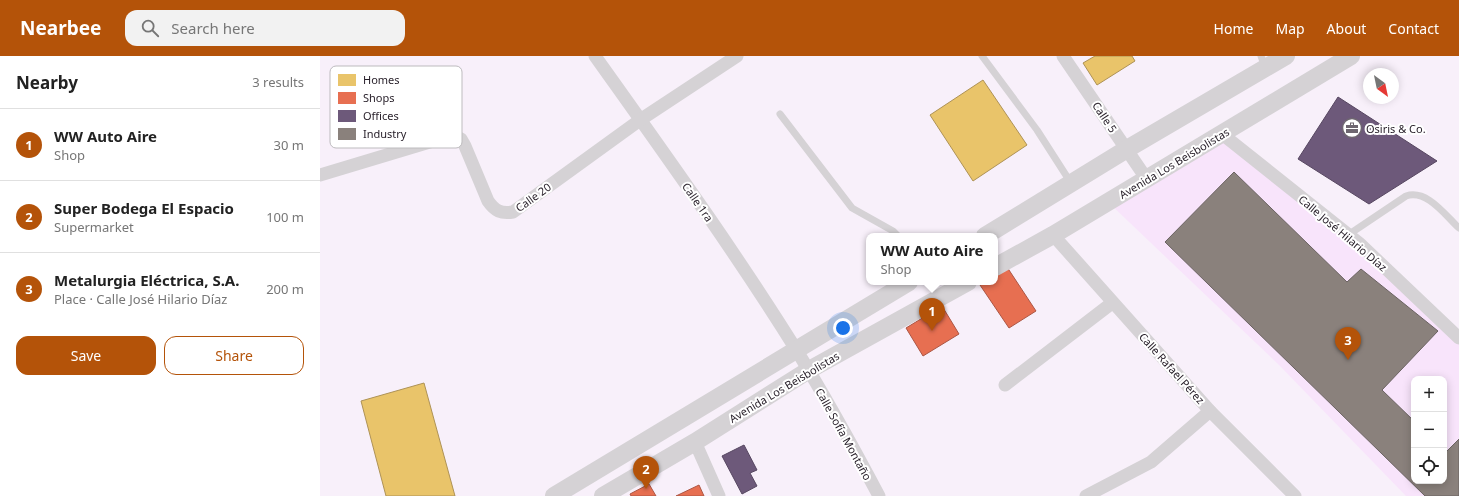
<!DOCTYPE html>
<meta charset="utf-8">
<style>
body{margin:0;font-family:"Noto Sans",sans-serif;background:#f2f2f2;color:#222}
.controls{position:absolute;right:12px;bottom:12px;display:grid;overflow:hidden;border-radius:8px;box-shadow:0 2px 10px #0003}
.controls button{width:36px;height:36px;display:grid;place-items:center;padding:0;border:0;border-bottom:1px solid #e0e0e0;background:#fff;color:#222;font:20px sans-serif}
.compass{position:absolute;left:1043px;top:12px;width:36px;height:36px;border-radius:50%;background:#fff;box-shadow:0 2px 10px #0003;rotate:147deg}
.you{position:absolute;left:523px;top:272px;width:14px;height:14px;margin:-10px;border:3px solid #fff;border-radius:50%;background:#1a73e8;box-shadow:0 0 0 6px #1a73e833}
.badge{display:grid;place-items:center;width:26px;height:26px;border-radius:50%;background:#b45309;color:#fff;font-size:13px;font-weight:700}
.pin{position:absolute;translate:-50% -33px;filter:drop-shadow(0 1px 2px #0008)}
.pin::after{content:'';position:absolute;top:21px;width:14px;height:12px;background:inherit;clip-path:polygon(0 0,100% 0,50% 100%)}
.popup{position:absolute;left:546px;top:177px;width:132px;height:52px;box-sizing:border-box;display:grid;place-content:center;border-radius:8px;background:#fff;filter:drop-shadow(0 1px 3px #0005);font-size:13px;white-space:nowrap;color:#767676}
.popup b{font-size:15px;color:#222}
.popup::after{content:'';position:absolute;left:50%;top:100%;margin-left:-8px;border:8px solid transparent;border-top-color:#fff}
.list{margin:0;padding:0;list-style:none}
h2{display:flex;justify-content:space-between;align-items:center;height:52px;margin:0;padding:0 16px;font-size:17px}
h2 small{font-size:13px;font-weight:400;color:#767676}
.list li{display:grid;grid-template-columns:26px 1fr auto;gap:12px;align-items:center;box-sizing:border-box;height:72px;padding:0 16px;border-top:1px solid #e0e0e0}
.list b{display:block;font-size:15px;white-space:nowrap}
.list p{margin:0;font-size:13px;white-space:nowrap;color:#767676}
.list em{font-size:13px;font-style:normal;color:#767676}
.actions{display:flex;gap:8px;padding:12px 16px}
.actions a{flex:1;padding:9px 0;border:1px solid #b45309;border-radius:12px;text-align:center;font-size:14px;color:#b45309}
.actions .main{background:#b45309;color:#fff}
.icon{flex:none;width:22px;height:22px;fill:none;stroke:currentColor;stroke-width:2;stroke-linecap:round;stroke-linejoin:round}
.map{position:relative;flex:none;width:1139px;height:440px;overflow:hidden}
header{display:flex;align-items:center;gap:24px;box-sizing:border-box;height:56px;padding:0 20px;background:#b45309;color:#fff}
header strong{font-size:19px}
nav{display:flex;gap:22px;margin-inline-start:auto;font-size:14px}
.search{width:280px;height:36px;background:#f2f2f2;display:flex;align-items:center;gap:10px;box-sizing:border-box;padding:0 14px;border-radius:12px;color:#767676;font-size:15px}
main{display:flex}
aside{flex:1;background:#fff}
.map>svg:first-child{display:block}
.built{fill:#f8e4fb;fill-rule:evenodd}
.homes{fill:#e9c46a;stroke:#ae9256}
.shops{fill:#e76f51;stroke:#ac5644}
.offices{fill:#6d597a;stroke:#574761}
.industry{fill:#8a817c;stroke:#6b6362}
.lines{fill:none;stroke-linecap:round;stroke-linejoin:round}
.service{stroke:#d5d2d5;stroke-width:7}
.minor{stroke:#d5d2d5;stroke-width:13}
.secondary{stroke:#d5d2d5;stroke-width:18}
.labels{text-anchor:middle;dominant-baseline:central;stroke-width:4;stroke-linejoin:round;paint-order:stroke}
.street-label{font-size:11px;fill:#241c26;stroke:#fff}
.poi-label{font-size:11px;fill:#241c26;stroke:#fff;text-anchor:start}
.key{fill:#fff;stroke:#bdbbbe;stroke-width:1}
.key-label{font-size:11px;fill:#241c26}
</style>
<header>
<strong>Nearbee</strong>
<div class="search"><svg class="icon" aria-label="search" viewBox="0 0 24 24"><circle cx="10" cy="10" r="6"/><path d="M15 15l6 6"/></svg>Search here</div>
<nav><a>Home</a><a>Map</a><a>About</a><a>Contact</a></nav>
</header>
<main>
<aside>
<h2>Nearby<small>3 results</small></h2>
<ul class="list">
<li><span class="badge">1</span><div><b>WW Auto Aire</b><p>Shop</p></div><em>30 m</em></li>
<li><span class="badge">2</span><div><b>Super Bodega El Espacio</b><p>Supermarket</p></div><em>100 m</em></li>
<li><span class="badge">3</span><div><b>Metalurgia Eléctrica, S.A.</b><p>Place · Calle José Hilario Díaz</p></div><em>200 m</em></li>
</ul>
<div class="actions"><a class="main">Save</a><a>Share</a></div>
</aside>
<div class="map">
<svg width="1139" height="440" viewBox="0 0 1139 440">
<rect width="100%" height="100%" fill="#f8f0fa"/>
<path class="built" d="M 902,78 L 1039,187 L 1139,282 L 1139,440 L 1086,440 L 959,309 L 788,146 ZM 1094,323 L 1124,323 L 1124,425 L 1094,425 Z"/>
<g class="homes">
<path d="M 775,0 L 812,0 L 815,5 L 777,29 L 763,7 Z"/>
<path d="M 663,24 L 707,89 L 653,125 L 610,59 Z"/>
<path d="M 104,327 L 135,440 L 66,440 L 41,345 Z"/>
</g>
<g class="shops">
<path d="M 687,211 L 716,255 L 689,272 L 660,229 L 665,226 L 675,226 L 675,219 Z"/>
<path d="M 622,250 L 639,278 L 603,300 L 586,272 Z"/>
<path d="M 329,428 L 336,440 L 311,440 L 310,438 Z"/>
<path d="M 379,429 L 384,440 L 356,440 Z"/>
</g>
<g class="offices">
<path d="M 1018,41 L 1117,105 L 1049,148 L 978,103 Z"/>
<path d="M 424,389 L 437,414 L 430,417 L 437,430 L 422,438 L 402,400 Z"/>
</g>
<path class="industry" d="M 914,116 L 1027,226 L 1041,213 L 1118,275 L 1062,334 L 1094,365 L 1094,425 L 1124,425 L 1124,394 L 1126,396 L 1139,383 L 1139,440 L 1105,440 L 845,186 Z"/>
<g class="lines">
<g class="service">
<path d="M 662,0 L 717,74 L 751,127"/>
<path d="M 941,0 L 945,11"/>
<path d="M 460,58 L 532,152 L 573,175 L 578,180"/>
<path d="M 1028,179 L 1086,140 C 1107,133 1125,159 1139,172"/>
</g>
<g class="minor">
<path d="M 275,0 C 344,97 414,194 477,295 C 506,342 533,391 559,440"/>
<path d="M 743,0 L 826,122"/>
<path d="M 902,78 L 1039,187 L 1139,282"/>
<path d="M 0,119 L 133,79 L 141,83 L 145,90 L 168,145 C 175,155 181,158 193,156 L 320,64 L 417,0"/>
<path d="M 733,179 L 890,355 L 975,440"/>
<path d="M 685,329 L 792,247"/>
<path d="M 375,386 L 399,440"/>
<path d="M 766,440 L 831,406 L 890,355"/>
</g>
<g class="secondary">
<path d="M 665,180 L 807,93 L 966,0"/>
<path d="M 675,211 L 733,179 L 1031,0"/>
<path d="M 234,440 L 589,226"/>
<path d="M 283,440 L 375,386 L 489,314 L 648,226"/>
</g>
</g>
<defs>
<g id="office-ring" transform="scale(1)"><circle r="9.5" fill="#fff" stroke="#6e6670" stroke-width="1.5"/><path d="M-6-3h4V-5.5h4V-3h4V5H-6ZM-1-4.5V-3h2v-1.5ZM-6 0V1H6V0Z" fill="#6e6670"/></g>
</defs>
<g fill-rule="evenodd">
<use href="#office-ring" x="1032" y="72"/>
</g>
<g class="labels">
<g class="street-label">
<text transform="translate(785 61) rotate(56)">Calle 5</text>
<text transform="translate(854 107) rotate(-31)">Avenida Los Beisbolistas</text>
<text transform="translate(213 141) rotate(-36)">Calle 20</text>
<text transform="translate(378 146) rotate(55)">Calle 1ra</text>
<text transform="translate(1023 177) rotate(40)">Calle José Hilario Díaz</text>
<text transform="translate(852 312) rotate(48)">Calle Rafael Pérez</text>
<text transform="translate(464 331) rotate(-31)">Avenida Los Beisbolistas</text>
<text transform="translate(524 378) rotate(61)">Calle Sofía Montaño</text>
</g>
<g class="poi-label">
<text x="1046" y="72">Osiris &amp; Co.</text>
</g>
</g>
<rect x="10" y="10" width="132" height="82" rx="6" class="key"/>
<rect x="18" y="18" width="18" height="12" fill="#e9c46a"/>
<rect x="18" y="36" width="18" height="12" fill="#e76f51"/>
<rect x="18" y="54" width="18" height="12" fill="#6d597a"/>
<rect x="18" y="72" width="18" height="12" fill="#8a817c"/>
<g class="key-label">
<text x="43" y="28">Homes</text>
<text x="43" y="46">Shops</text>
<text x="43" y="64">Offices</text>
<text x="43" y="82">Industry</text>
</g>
</svg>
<div class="controls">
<button>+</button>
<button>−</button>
<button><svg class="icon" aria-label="locate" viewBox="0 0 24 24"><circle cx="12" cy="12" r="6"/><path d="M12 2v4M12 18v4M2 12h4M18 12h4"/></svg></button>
</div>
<svg class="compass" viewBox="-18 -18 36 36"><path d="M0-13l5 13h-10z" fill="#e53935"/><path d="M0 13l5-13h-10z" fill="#767676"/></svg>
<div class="you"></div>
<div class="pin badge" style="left:612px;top:275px">1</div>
<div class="popup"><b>WW Auto Aire</b>Shop</div>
<div class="pin badge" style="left:326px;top:433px">2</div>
<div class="pin badge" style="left:1028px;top:304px">3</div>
</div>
</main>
